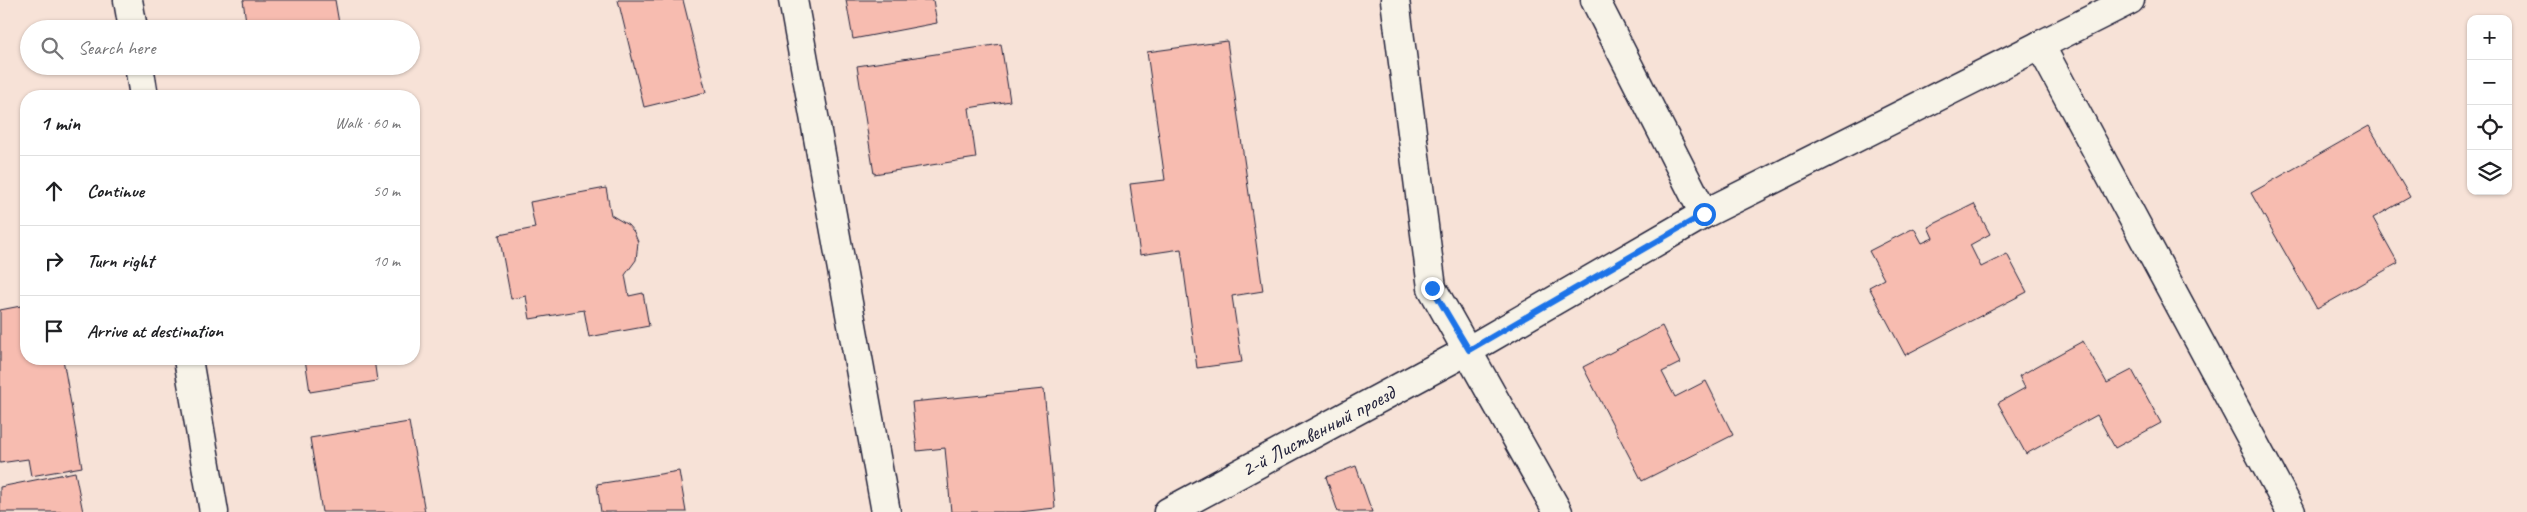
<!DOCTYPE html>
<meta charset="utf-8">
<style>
body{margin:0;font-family:Caveat,sans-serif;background:#f2f2f2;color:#202124}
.controls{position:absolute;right:15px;top:15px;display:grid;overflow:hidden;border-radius:10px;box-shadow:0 1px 4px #0004}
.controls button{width:45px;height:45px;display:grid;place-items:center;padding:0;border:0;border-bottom:1px solid #e0e0e0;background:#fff;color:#202124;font:25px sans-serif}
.stop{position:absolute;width:15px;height:15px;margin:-11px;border:4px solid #1a73e8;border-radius:50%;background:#fff}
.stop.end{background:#1a73e8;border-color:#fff;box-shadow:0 1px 5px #0008}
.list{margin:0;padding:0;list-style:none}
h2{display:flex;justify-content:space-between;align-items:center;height:65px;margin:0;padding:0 20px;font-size:21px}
h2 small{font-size:16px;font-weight:400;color:#757577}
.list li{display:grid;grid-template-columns:32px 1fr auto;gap:15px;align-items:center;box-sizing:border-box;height:70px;padding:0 20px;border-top:1px solid #e0e0e0}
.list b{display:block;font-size:19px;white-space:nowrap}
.list em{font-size:16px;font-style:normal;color:#757577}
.icon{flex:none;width:28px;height:28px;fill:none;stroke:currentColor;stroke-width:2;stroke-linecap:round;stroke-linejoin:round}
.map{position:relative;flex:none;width:2527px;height:512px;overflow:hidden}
.search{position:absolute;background:#fff;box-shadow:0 1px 4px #0004;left:20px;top:20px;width:400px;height:55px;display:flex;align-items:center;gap:12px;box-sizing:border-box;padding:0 18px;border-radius:28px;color:#757577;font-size:19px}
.panel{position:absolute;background:#fff;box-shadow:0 1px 4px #0004;left:20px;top:90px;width:400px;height:275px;border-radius:20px}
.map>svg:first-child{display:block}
.building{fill:#f7bcb0;stroke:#22223b}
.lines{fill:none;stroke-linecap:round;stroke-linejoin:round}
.minor-casing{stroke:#22223b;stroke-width:31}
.minor{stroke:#f7f3e8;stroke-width:28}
.route{stroke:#1a73e8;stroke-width:6}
.labels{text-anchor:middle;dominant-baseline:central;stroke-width:4;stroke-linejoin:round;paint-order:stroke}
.street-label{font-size:21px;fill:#22223b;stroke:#f7f3e8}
</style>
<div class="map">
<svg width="2527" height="512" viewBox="0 0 2527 512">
<rect width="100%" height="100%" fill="#f7e2d7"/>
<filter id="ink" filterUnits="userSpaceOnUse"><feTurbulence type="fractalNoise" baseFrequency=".02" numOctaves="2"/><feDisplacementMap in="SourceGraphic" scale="10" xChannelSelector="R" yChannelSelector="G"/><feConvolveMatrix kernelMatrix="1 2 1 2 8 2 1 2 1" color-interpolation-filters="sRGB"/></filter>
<g filter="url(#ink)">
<g class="building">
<path d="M 243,0 L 335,0 L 340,29 L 247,29 Z"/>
<path d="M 618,0 L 683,0 L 706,92 L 644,107 Z"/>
<path d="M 846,0 L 933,0 L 937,23 L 853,39 Z"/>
<path d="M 1227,41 L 1263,291 L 1232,296 L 1242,362 L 1197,368 L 1181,249 L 1140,255 L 1130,184 L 1165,180 L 1147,52 Z"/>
<path d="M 1001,44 L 1010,101 L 969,108 L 976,158 L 874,174 L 857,66 Z"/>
<path d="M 299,66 L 344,66 L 300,73 Z"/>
<path d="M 2369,126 L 2410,197 L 2373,218 L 2398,263 L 2317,309 L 2251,193 Z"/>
<path d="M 606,188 L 611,215 L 628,225 L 634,232 L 638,242 L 636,260 L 625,275 L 629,296 L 643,293 L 649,326 L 589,337 L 584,310 L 530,319 L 526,296 L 511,299 L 499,235 L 535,228 L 530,202 Z"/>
<path d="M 1974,204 L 1990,234 L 1970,245 L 1981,267 L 2007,254 L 2027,292 L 1905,355 L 1869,287 L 1884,279 L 1869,251 L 1914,228 L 1922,243 L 1933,238 L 1928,227 Z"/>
<path d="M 26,305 L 26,359 L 63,359 L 82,467 L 31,476 L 28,459 L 0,463 L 0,310 Z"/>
<path d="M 1662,326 L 1680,363 L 1662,372 L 1675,397 L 1706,381 L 1733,435 L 1642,481 L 1583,367 Z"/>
<path d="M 2083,341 L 2107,383 L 2132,370 L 2161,423 L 2115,448 L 2097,415 L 2026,454 L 1998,403 L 2025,388 L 2019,376 Z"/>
<path d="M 305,359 L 374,359 L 377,381 L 310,392 Z"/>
<path d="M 1044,389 L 1055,508 L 1019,512 L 951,512 L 945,448 L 917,451 L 912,402 Z"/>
<path d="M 409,422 L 425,512 L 322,512 L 310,438 Z"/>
<path d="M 1356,466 L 1372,512 L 1338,512 L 1326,477 Z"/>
<path d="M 679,471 L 686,512 L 601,512 L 597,484 Z"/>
<path d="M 75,472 L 83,512 L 0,512 L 0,487 Z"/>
</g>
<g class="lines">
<g class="minor-casing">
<g id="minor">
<path d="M 128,0 L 133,29"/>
<path d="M 793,0 L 886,512"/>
<path d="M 1395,0 L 1432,288 L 1558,512"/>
<path d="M 1595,0 L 1704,214"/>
<path d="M 2040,45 L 2291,512"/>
<path d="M 139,66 L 144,96"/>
<path d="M 188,359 L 214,512"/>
<path d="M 1168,512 L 1469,350 L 1704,214 L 2130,0"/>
</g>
</g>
<use href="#minor" class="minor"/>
</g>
</g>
<g class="lines" filter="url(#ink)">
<path class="route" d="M 1432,288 L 1469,350 L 1704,214"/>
</g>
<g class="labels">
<g class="street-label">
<text transform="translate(1318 431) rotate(-28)">2-й Лиственный проезд</text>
</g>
</g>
</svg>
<div class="controls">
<button>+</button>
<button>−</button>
<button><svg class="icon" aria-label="locate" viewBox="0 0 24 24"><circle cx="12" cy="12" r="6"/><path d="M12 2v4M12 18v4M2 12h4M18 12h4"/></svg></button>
<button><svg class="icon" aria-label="layers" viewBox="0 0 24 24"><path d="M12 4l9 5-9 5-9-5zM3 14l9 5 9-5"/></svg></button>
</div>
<div class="stop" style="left:1704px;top:214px"></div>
<div class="stop end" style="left:1432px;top:288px"></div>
<div class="search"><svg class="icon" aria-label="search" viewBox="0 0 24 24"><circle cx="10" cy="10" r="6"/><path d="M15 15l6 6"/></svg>Search here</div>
<section class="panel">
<h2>1 min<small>Walk · 60 m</small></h2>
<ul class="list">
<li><svg class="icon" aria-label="ahead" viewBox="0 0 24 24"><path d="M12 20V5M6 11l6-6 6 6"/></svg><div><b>Continue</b></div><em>50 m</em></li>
<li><svg class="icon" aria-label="right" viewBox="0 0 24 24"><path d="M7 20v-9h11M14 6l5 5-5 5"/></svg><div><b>Turn right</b></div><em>10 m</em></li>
<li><svg class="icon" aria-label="arrive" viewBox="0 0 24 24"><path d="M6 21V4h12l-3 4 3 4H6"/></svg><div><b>Arrive at destination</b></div></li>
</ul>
</section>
</div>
